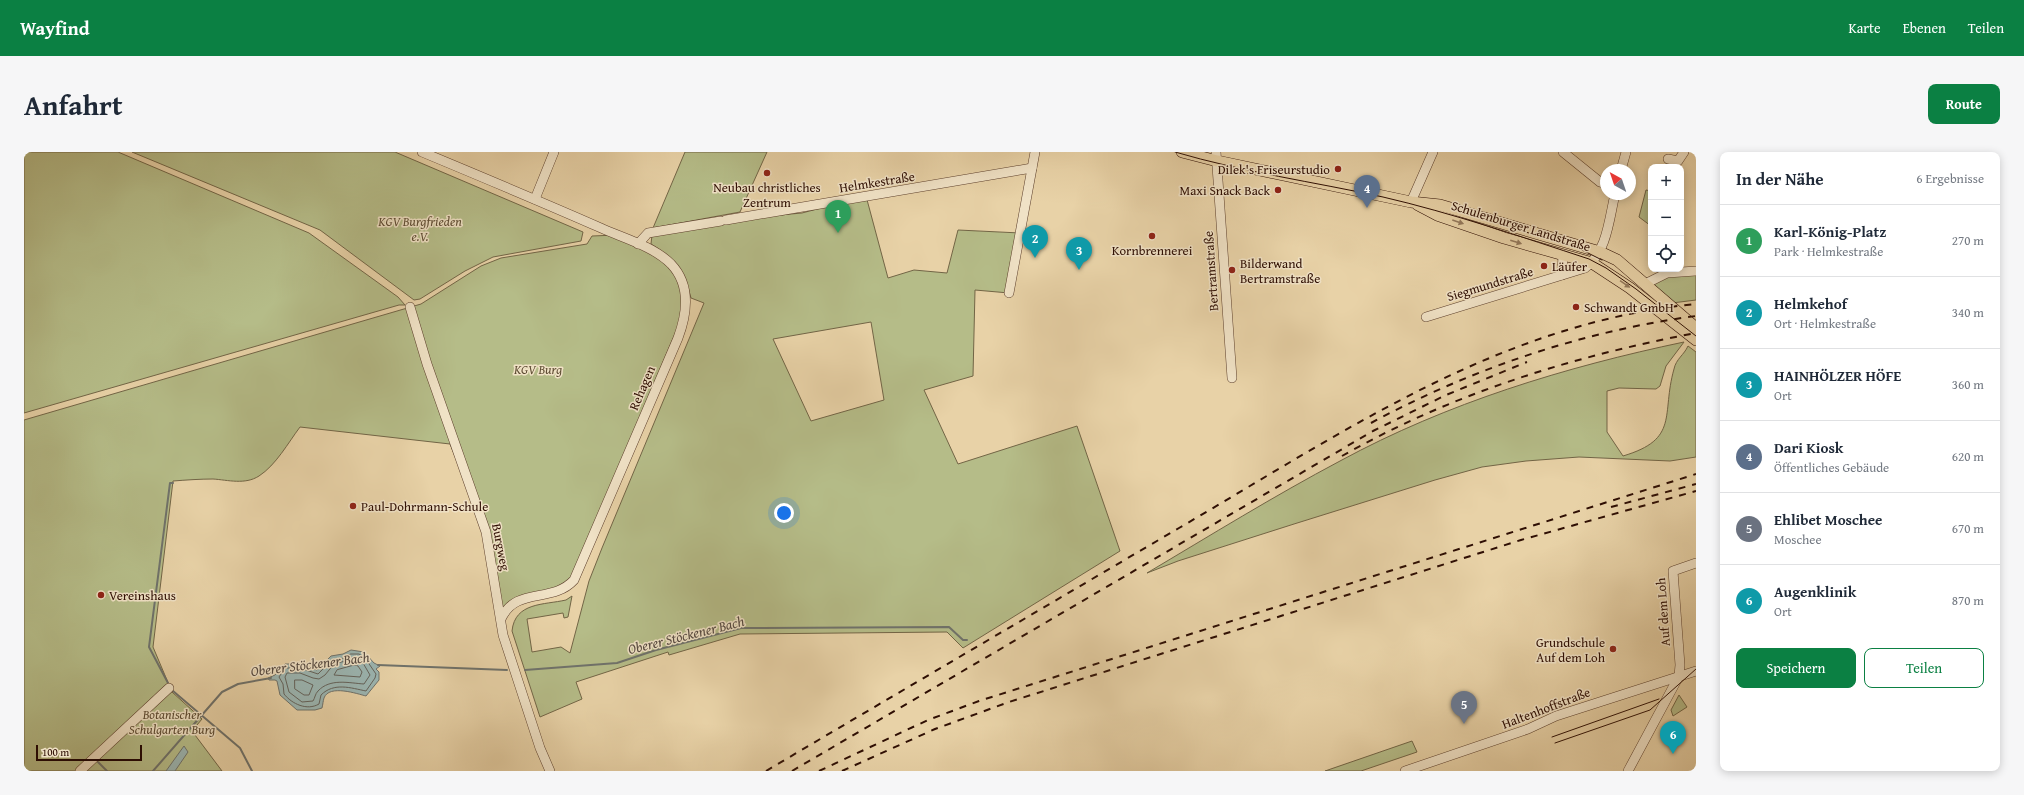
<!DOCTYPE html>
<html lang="de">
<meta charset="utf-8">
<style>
body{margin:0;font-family:"Gentium Book Plus",serif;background:#f6f6f7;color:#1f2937}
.controls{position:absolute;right:12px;top:12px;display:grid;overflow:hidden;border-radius:8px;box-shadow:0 2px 10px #0003}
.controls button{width:36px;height:36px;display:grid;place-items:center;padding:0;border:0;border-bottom:1px solid #e0e1e3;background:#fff;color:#1f2937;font:20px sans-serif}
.compass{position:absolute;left:1576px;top:12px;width:36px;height:36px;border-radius:50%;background:#fff;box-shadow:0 2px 10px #0003;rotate:320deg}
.scale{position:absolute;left:12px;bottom:10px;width:106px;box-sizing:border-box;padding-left:4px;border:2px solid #2e0e03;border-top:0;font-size:11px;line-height:14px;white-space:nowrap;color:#2e0e03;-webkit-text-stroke:3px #f0e2c6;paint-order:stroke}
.you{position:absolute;left:760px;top:361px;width:14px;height:14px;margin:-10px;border:3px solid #fff;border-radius:50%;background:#1a73e8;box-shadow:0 0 0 6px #1a73e833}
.badge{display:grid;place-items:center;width:26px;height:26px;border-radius:50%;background:#0b8043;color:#fff;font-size:13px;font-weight:700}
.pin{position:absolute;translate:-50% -33px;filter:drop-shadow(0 1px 2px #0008)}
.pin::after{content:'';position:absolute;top:21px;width:14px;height:12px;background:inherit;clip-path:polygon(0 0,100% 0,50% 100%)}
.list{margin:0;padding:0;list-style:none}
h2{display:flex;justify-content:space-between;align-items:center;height:52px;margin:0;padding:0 16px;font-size:17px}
h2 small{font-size:13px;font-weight:400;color:#747a83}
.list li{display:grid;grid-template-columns:26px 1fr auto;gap:12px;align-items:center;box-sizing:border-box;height:72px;padding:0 16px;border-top:1px solid #e0e1e3}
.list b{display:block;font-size:15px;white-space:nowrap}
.list p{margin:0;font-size:13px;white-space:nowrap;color:#747a83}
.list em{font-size:13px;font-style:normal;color:#747a83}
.actions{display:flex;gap:8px;padding:12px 16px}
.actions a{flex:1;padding:9px 0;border:1px solid #0b8043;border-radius:8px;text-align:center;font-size:14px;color:#0b8043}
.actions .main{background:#0b8043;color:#fff}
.icon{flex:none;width:22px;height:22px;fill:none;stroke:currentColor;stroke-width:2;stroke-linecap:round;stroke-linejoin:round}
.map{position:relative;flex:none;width:1672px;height:619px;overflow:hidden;border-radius:8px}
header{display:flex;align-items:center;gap:24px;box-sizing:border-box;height:56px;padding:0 20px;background:#0b8043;color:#fff}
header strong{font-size:19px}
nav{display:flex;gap:22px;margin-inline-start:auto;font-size:14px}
.intro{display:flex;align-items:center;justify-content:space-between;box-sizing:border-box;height:96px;padding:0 24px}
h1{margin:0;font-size:28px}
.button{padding:10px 18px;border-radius:8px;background:#0b8043;color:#fff;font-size:14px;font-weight:700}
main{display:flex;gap:24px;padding:0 24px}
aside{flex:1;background:#fff;border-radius:8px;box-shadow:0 2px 10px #0003}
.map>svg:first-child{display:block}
.green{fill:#b5bc88;stroke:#726546;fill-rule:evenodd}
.water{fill:#9bb5b1;stroke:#6f726b}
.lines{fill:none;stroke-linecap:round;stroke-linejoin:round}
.shore{stroke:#64625a;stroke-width:1}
.stream{stroke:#6f726b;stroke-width:2}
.minor-casing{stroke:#5c3f2c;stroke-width:10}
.major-casing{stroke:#2e0e03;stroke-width:12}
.minor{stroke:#f0e2c6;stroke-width:9}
.major{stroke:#e8d2a7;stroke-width:11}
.tram{stroke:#2e0e03;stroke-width:1}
.rail{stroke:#2e0e03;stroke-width:2;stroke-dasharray:7 7;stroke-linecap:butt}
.oneway{fill:#947a5d}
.poi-dot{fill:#8f2418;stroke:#f0e2c6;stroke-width:1.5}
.labels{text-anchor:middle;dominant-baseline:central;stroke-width:3;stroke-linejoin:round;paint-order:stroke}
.poi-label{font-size:13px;fill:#2e0e03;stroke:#f0e2c6;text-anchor:start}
.street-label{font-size:13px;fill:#2e0e03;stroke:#f0e2c6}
.park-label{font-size:13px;font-style:italic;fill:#5d4b32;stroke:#f0e2c6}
.water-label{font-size:14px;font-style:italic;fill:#544840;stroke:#f0e2c6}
</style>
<header>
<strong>Wayfind</strong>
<nav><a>Karte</a><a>Ebenen</a><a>Teilen</a></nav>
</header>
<div class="intro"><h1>Anfahrt</h1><a class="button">Route</a></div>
<main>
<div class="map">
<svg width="1672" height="619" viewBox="0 0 1672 619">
<rect width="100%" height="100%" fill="#e8d2a7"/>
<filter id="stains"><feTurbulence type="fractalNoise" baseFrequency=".005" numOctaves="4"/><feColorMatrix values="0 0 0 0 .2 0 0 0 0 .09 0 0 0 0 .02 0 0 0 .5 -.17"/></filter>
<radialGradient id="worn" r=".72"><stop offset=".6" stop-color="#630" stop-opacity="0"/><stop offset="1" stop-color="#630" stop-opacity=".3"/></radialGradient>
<g class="green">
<path d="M 0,0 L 94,0 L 285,81 L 374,145 L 381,153 L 375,153 L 0,261 Z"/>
<path d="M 108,0 L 371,0 L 559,80 L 557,89 L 469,105 L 441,119 L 396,147 L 390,148 L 296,78 Z"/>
<path d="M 661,0 L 743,0 L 716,60 L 629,76 Z"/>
<path d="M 1622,38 L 1627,39 L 1627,74 L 1615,65 Z"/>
<path d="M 842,44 L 864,126 L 890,118 L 923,121 L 934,78 L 996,81 L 985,141 L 951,138 L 949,224 L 900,238 L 934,312 L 1053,274 L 1096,399 L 939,496 L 923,480 L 716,482 L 645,503 L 644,500 L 552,530 L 558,547 L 516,565 L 488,479 C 491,450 520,453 542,448 L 548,444 L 544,465 L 540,466 L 539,461 L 503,467 L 508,500 L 537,495 L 546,501 L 565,429 L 578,396 L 680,151 L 667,146 C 660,119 651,107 627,92 L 628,83 L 745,64 L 778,61 ZM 847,170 L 860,248 L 787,269 L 749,187 Z"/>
<path d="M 593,83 L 639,106 L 653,121 L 662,156 L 544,434 L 504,445 L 478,467 L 462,380 L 426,292 L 276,275 C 264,291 252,313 235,324 C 221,333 204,328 189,327 C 176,327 162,328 149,329 L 129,495 L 148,540 L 178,567 L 168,579 L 198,619 L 0,619 L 0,268 L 397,152 L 457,114 L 477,106 L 563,92 L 568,84 Z"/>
<path d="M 1672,119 L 1672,148 L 1648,151 L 1626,129 Z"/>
<path d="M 1660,190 L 1642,214 L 1636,234 L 1632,237 L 1595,236 L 1583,239 L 1583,280 L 1599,304 C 1656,287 1637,263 1650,217 C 1652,207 1660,203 1664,194 L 1672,200 L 1672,305 L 1646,309 L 1555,305 L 1502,309 L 1458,315 L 1411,328 L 1270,372 L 1154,409 L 1123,421 C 1187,383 1250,344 1316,309 C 1423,251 1541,215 1660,190 Z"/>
<path d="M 1655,543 L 1663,555 L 1649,564 L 1647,558 Z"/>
<path d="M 1388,589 L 1393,600 L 1337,619 L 1301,619 Z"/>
</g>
<g class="water">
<path d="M 327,498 L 340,500 L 350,511 L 356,514 L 352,517 L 355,520 L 355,528 L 342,544 C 334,542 305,532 300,546 C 299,549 299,552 298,556 L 291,558 L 273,558 L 256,543 L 253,529 L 251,528 L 245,528 L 244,526 L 251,523 L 261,512 L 276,512 L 293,518 L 307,504 L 319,502 Z"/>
<path d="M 160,594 L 164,600 L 151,619 L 142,619 Z"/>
</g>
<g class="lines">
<g class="shore">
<path d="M 327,502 L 335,502 L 341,506 L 352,522 L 351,526 L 342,539 C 327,536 310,530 297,543 L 295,552 C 283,559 268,552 260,542 L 259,532 L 255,525 L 261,516 L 276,516 L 294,522 L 308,508 L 320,506 Z"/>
<path d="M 331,507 L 339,511 L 346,523 L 340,532 C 325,531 306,526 294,539 C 291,542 291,546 289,549 L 278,550 L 265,540 L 261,525 L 263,521 L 276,521 L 289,526 L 295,527 L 301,523 L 310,512 Z"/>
<path d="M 331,513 L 334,514 L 338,520 L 336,525 L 310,523 L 313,518 Z"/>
<path d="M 271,528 L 278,528 L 289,533 L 285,543 L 280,543 L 271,537 Z"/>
</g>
<g class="stream">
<path d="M 354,513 L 483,518"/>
<path d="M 501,518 L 593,511 L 632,498 L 717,476 L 925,475 L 939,488 L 943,488"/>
<path d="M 144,531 L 125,495 L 146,331 L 149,331"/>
<path d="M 149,539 L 216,596 L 228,619"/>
<path d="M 74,610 L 83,619"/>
<path d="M 129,619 L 198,540 L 214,532 L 247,526"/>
</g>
<g class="minor-casing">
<g id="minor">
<path d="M 398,0 C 458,25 518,50 577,76 C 599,86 629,94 647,112 C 667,133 663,162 654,186 L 550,428 C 528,452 492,434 477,467"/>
<path d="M 1192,0 L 1208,226"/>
<path d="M 1539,0 L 1576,30 L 1582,32"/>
<path d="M 1644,7 L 1654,9 L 1660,0"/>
<path d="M 1597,18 L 1602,0"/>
<path d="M 511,47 L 530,0"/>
<path d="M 1387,50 L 1409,0"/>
<path d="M 702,68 L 1008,16"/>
<path d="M 614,92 L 624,81 L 697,69"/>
<path d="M 1538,123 L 1539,103"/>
<path d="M 1621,132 L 1643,121 L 1672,119"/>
<path d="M 985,141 L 1011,0"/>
<path d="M 386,155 L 403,212 L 462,380 L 479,483 L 516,596 L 526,619"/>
<path d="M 1402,165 L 1561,116 C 1583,100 1585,68 1591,42"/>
<path d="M 56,619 L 145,536"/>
<path d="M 1381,619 L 1504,577 L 1532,564 L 1672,519"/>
<path d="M 1604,619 L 1655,524 L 1656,513 L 1649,419 L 1672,411"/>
</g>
</g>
<g class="major-casing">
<g id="major">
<path d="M 1158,0 L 1193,9 L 1387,50 L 1416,53 L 1576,100 L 1593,108 L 1672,176"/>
<path d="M 1394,53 L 1413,63 L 1480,86 L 1568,111 L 1606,136 L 1672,188"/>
</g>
</g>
<use href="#minor" class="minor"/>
<use href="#major" class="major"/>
<g class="tram">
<path d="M 1151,0 C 1219,20 1290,30 1359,45 C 1428,61 1498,85 1565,107 L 1582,116 L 1612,137 L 1672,184"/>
<path d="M 1446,63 L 1554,96 L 1578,108"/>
<path d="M 1528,585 L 1635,547"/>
<path d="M 1531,591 L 1626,558 L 1672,517"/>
</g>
<g class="rail">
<path d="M 1347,271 C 1447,217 1559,179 1672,164"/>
<path d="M 1318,304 C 1427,242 1549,204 1672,181"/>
<path d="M 1587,355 L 1672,332"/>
<path d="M 742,619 C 879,538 1017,457 1155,376 C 1320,280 1476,171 1672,152"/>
<path d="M 768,619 L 1349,279 L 1422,243 L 1503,210"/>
<path d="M 795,619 L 904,568 L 955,549 L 1672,322"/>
<path d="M 818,619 L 911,577 L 985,550 L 1497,388 L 1672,339"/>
</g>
</g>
<defs><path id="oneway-solid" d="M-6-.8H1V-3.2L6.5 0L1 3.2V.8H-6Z"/></defs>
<g class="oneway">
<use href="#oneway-solid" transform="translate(1434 70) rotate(19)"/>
<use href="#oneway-solid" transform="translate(1492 90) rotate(17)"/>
<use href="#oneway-solid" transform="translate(1601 132) rotate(34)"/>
</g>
<g class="poi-dot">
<circle cx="1314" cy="17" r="4"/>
<circle cx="743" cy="21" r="4"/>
<circle cx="1254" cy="38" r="4"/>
<circle cx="1128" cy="84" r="4"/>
<circle cx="1520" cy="114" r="4"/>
<circle cx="1208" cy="118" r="4"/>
<circle cx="1552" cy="155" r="4"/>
<circle cx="329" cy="354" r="4"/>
<circle cx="77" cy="443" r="4"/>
<circle cx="1589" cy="497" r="4"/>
</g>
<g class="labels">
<g class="poi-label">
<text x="1306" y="17" text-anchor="end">Dilek's Friseurstudio</text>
<text x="743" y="35" text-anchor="middle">Neubau christliches<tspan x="743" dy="15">Zentrum</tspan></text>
<text x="1246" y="38" text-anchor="end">Maxi Snack Back</text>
<text x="1128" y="98" text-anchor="middle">Kornbrennerei</text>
<text x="1216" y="111">Bilderwand<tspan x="1216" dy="15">Bertramstraße</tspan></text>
<text x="1528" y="114">Läufer</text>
<text x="1560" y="155">Schwandt GmbH</text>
<text x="337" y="354">Paul-Dohrmann-Schule</text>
<text x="85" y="443">Vereinshaus</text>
<text x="1581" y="490" text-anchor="end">Grundschule<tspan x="1581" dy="15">Auf dem Loh</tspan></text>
</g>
<g class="street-label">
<text transform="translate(853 30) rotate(-9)">Helmkestraße</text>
<text transform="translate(1497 74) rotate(17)">Schulenburger Landstraße</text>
<text transform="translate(1187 119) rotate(-94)">Bertramstraße</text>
<text transform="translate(1466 132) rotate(-17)">Siegmundstraße</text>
<text transform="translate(618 236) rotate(-67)">Rehagen</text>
<text transform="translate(477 395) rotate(79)">Burgweg</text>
<text transform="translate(1639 460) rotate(-94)">Auf dem Loh</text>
<text transform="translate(1522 556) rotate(-21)">Haltenhoffstraße</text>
</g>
<g class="park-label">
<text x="396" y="69">KGV Burgfrieden<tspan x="396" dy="15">e.V.</tspan></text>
<text x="514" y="217">KGV Burg</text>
<text x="148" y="562">Botanischer<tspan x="148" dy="15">Schulgarten Burg</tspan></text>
</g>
<g class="water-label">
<text transform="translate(662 483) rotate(-14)">Oberer Stöckener Bach</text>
<text transform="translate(286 512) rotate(-7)">Oberer Stöckener Bach</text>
</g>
</g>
<rect width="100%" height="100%" filter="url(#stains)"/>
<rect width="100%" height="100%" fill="url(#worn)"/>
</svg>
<div class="controls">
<button>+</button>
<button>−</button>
<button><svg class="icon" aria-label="locate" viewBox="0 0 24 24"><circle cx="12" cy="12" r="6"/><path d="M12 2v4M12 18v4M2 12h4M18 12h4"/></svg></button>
</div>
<svg class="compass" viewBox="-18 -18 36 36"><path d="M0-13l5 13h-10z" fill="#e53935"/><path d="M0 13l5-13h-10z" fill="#747a83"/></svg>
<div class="scale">100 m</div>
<div class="you"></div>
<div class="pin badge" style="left:814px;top:81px;background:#2e9e5b">1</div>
<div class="pin badge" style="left:1011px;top:106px;background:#0f9aa8">2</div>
<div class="pin badge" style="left:1055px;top:118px;background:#0f9aa8">3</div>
<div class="pin badge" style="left:1343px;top:56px;background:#5c6f8a">4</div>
<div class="pin badge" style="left:1440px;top:572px;background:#6b7280">5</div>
<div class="pin badge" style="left:1649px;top:602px;background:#0f9aa8">6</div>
</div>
<aside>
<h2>In der Nähe<small>6 Ergebnisse</small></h2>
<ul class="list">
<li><span class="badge" style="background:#2e9e5b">1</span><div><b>Karl-König-Platz</b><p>Park · Helmkestraße</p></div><em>270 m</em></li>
<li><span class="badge" style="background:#0f9aa8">2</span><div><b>Helmkehof</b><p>Ort · Helmkestraße</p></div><em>340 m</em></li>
<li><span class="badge" style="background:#0f9aa8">3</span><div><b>HAINHÖLZER HÖFE</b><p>Ort</p></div><em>360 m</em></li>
<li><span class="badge" style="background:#5c6f8a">4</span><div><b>Dari Kiosk</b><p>Öffentliches Gebäude</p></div><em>620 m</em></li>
<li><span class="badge" style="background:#6b7280">5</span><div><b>Ehlibet Moschee</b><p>Moschee</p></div><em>670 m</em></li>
<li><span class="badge" style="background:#0f9aa8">6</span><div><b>Augenklinik</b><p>Ort</p></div><em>870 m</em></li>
</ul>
<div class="actions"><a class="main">Speichern</a><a>Teilen</a></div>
</aside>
</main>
